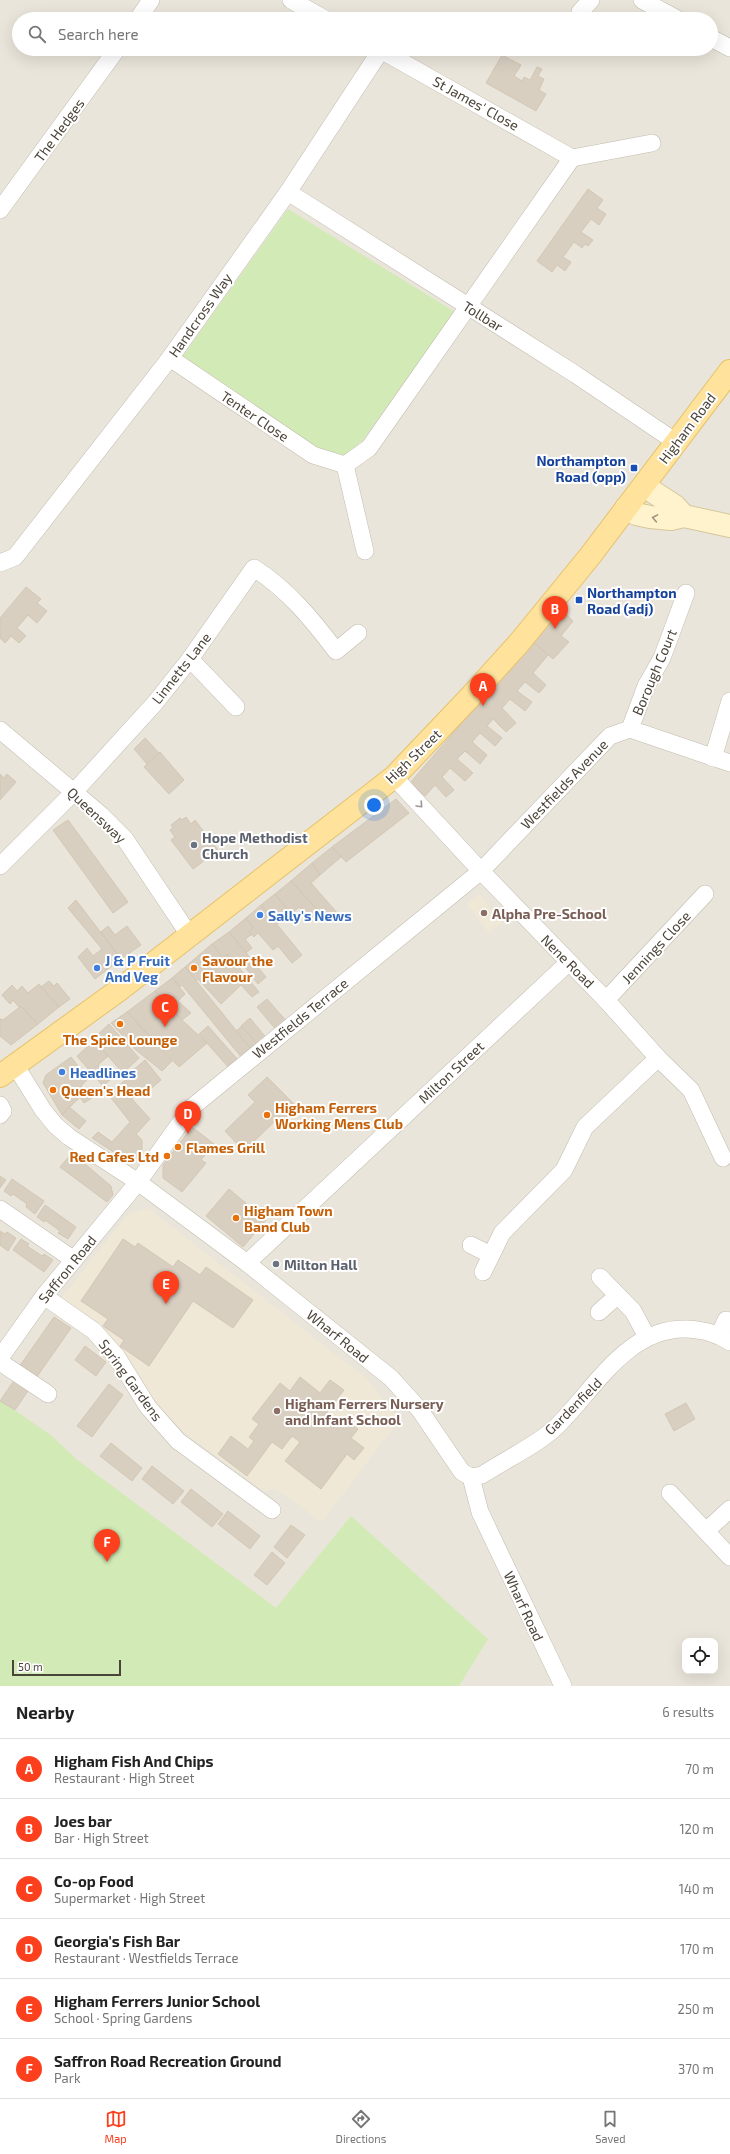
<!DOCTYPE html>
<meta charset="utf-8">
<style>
body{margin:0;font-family:"Exo 2",sans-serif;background:#f2f2f2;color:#222}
.controls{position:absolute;right:12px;bottom:12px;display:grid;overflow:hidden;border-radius:8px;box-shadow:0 4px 16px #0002}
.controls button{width:36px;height:36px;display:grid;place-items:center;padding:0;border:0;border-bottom:1px solid #e0e0e0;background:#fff;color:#222;font:20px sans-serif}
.scale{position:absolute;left:12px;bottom:10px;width:109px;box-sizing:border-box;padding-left:4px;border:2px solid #4b4439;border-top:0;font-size:11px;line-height:14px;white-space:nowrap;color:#4b4439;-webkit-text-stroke:3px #fff;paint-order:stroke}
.you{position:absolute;left:374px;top:805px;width:14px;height:14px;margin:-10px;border:3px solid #fff;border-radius:50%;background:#1a73e8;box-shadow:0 0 0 6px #1a73e833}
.badge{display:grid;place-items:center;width:26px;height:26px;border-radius:50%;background:#fc3f1d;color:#fff;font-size:13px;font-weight:700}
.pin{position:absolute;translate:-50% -33px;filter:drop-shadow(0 1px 2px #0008)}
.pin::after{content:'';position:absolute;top:21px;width:14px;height:12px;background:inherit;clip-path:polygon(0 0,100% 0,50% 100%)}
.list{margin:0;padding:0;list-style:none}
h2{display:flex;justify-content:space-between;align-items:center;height:52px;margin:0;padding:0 16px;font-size:17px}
h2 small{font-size:13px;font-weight:400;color:#767676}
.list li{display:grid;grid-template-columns:26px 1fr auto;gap:12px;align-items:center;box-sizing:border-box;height:60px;padding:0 16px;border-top:1px solid #e0e0e0}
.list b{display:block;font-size:15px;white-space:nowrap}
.list p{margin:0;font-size:13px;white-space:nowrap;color:#767676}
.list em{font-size:13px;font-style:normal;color:#767676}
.icon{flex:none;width:22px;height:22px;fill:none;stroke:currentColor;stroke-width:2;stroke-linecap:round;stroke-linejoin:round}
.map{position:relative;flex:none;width:730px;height:1686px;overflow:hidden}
.search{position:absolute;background:#fff;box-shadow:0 4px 16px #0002;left:12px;right:12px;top:12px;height:44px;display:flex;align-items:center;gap:10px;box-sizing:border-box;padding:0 14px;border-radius:22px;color:#767676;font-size:15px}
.sheet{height:412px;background:#fff}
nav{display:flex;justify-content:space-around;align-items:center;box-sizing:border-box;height:56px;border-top:1px solid #e0e0e0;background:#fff;font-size:11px;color:#767676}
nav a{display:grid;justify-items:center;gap:2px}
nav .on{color:#fc3f1d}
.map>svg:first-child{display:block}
.residential{fill:#eae5da;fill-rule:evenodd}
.education{fill:#efe8d6}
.green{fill:#d2eab5}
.building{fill:#d8cfc1;stroke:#d3c7b4}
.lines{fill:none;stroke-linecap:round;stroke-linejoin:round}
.street-casing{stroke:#c2bbae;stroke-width:18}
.secondary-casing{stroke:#d6c79b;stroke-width:24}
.primary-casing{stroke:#e6c16a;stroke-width:24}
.street{stroke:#fff;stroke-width:17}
.secondary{stroke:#fff3cd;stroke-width:22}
.primary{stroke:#ffe39c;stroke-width:22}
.oneway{stroke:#9c937c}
.oneway2{stroke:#9c9892}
.transit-dot{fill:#1a4fb4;stroke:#fff;stroke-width:1.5}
.worship-dot{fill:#6b7280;stroke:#fff;stroke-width:1.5}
.education-dot{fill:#8d6e63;stroke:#fff;stroke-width:1.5}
.shop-dot{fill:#3f7fe0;stroke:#fff;stroke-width:1.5}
.food-dot{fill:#e8710a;stroke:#fff;stroke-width:1.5}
.labels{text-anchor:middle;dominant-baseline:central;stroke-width:4;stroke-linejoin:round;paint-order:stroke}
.street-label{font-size:14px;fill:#4b4439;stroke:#fff}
.transit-label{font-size:14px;font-weight:bold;fill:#164399;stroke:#fff;text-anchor:end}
.worship-label{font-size:14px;font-weight:bold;fill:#5b616d;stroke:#fff;text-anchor:start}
.education-label{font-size:14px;font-weight:bold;fill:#785e54;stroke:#fff;text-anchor:start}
.shop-label{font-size:14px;font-weight:bold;fill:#366cbe;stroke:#fff;text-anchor:start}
.food-label{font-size:14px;font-weight:bold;fill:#c56008;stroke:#fff;text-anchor:start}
</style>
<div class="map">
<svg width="730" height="1686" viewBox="0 0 730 1686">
<rect width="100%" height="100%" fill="#f6f3ec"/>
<path class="residential" d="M 0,0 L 730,0 L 730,1686 L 0,1686 ZM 19,19 L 711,19 L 711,49 L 19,49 ZM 685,1641 L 715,1641 L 715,1671 L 685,1671 Z"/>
<g class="education">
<path d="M 479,894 L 502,923 L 489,933 L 466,904 Z"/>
<path d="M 148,1208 L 367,1379 L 399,1420 L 322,1522 L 276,1489 L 264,1491 L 184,1432 L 151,1402 L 59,1301 L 128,1214 Z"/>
</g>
<g class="green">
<path d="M 288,209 L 455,312 L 362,441 L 343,457 L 319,449 L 183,356 Z"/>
<path d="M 0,1400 L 52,1436 L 76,1459 L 276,1608 L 351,1516 L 488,1639 L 459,1686 L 0,1686 Z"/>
</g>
<g class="building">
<path d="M 502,55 L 521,65 L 514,76 L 522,81 L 524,77 L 530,80 L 537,67 L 542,69 L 538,76 L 544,79 L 539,90 L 546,94 L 536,111 L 486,83 Z"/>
<path d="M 588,189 L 603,200 L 597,208 L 606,214 L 599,225 L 591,219 L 581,232 L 593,240 L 588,246 L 585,244 L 582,248 L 574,242 L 563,257 L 571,262 L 565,271 L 557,265 L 552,272 L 537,261 Z"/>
<path d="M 26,587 L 41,599 L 37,603 L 47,611 L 37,623 L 28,615 L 17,628 L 26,636 L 19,643 L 11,636 L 5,643 L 0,638 L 0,618 Z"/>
<path d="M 560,609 L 573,621 L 561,636 L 569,642 L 553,659 L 532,641 Z"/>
<path d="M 532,641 L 548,655 L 533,673 L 546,685 L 539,693 L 525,682 L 517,691 L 532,702 L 525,711 L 510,699 L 502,708 L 516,723 L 506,732 L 493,719 L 487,726 L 502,738 L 495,746 L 480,733 L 472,742 L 487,755 L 480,764 L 465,751 L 457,759 L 473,773 L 465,781 L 450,768 L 442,777 L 454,790 L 446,797 L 435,785 L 425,796 L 410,783 Z"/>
<path d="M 145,738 L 159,753 L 147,764 L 134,749 Z"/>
<path d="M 160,752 L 184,780 L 169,794 L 144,767 Z"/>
<path d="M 0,774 L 4,778 L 7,774 L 16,782 L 0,800 Z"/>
<path d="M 396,799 L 409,813 L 346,862 L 332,847 Z"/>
<path d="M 186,817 L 191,824 L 195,820 L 218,850 L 193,869 L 171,840 L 175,837 L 170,830 L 173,828 L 171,825 L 180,818 L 182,820 Z"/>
<path d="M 68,820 L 128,902 L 113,913 L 53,830 Z"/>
<path d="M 332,847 L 341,857 L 320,875 L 312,863 Z"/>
<path d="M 312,863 L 320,875 L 311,883 L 339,915 L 329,923 L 291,881 Z"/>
<path d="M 291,881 L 322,915 L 311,922 L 299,907 L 291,914 L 275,894 Z"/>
<path d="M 275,894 L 291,914 L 277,924 L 261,905 Z"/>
<path d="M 76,900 L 121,959 L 95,979 L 78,957 L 87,948 L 93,956 L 102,949 L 68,908 Z"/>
<path d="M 261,905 L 302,955 L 292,963 L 278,946 L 273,950 L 258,933 L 254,937 L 249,932 L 253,928 L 246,918 Z"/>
<path d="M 246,918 L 253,928 L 249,932 L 251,935 L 245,939 L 252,948 L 246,953 L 229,932 Z"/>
<path d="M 108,926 L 115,935 L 127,926 L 141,945 L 121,959 L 101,932 Z"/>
<path d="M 229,932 L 266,977 L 258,984 L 242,963 L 238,967 L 228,954 L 223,958 L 212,944 Z"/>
<path d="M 212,944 L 223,958 L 228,954 L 259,992 L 252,997 L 241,985 L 221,1004 L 198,979 L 196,981 L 185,967 Z"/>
<path d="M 185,967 L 252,1050 L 242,1058 L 182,985 L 180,987 L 172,978 Z"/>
<path d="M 172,978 L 185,994 L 178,1001 L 191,1013 L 182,1020 L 155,991 Z"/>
<path d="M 49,981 L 54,986 L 57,983 L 70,999 L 59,1007 L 41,987 Z"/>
<path d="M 39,984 L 59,1007 L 38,1024 L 21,1006 L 19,1007 L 13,1000 L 10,1004 L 2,995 L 12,985 L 17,991 L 22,986 L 28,993 Z"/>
<path d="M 155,991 L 170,1009 L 207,1043 L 179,1067 L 127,1012 Z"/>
<path d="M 267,999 L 288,1023 L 278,1032 L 257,1007 Z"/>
<path d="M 21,1006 L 38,1024 L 11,1045 L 0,1036 L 0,1019 L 3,1020 Z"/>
<path d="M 127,1012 L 172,1061 L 162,1071 L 136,1050 L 111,1023 Z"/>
<path d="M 250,1018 L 268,1040 L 259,1047 L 241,1026 Z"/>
<path d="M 109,1024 L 139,1058 L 123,1073 L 93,1039 Z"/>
<path d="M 208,1026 L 239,1061 L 230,1069 L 199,1034 Z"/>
<path d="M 242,1026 L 258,1045 L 252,1050 L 236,1031 Z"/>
<path d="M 94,1041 L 108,1056 L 98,1065 L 111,1079 L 103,1086 L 77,1056 Z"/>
<path d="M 71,1057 L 88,1079 L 81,1086 L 92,1098 L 84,1103 L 80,1097 L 62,1115 L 43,1083 L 46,1075 Z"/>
<path d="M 145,1060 L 161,1080 L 147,1092 L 143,1089 L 132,1099 L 150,1119 L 136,1134 L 142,1140 L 142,1152 L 135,1159 L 121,1157 L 92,1138 L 98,1132 L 112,1142 L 130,1122 L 108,1094 L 133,1074 L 131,1072 Z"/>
<path d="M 267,1077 L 298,1108 L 280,1126 L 275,1121 L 244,1151 L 225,1131 L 255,1102 L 248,1095 Z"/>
<path d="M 69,1107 L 86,1121 L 79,1129 L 62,1115 Z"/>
<path d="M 192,1127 L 214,1144 L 201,1160 L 206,1163 L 182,1192 L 163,1178 L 163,1165 Z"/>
<path d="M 72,1153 L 111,1186 L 113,1195 L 107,1202 L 60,1167 Z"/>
<path d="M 0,1176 L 6,1180 L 0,1188 Z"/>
<path d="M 12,1179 L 44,1201 L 35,1214 L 26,1207 L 27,1204 L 13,1194 L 11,1196 L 4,1191 Z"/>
<path d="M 229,1189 L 266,1220 L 243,1247 L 206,1216 Z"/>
<path d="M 45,1205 L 76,1227 L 68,1239 L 58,1233 L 60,1231 L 45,1220 L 44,1222 L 37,1217 Z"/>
<path d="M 0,1231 L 5,1234 L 7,1232 L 16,1238 L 8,1251 L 0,1245 Z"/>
<path d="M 21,1239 L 29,1244 L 27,1246 L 42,1256 L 44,1254 L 53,1260 L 44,1272 L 13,1250 Z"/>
<path d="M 123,1239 L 135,1247 L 138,1243 L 173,1267 L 178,1260 L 200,1275 L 206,1267 L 253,1300 L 233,1328 L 193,1301 L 149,1366 L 120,1346 L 124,1340 L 103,1326 L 108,1319 L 81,1301 Z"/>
<path d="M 54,1317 L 71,1328 L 36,1378 L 19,1367 Z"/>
<path d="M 85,1346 L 106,1362 L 96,1376 L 75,1360 Z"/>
<path d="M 300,1377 L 320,1393 L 330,1380 L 344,1390 L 325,1415 L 338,1426 L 343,1418 L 358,1429 L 351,1438 L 364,1448 L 354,1460 L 347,1454 L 321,1489 L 285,1461 L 300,1442 L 292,1436 L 282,1449 L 272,1442 L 247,1476 L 218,1454 L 231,1436 L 248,1449 L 254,1441 L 249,1437 L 259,1424 L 252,1419 L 280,1383 L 290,1391 Z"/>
<path d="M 15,1379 L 30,1388 L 15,1410 L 0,1401 Z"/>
<path d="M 109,1384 L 123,1395 L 92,1437 L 77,1426 Z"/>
<path d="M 686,1403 L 695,1419 L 674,1431 L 665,1414 Z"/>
<path d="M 111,1443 L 142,1468 L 132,1481 L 100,1456 Z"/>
<path d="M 152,1466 L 184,1491 L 173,1504 L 142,1479 Z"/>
<path d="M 191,1489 L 223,1514 L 212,1527 L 181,1502 Z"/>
<path d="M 228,1511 L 260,1536 L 250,1549 L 218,1524 Z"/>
<path d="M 291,1525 L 305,1535 L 287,1558 L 274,1547 Z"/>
<path d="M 272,1552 L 285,1563 L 267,1585 L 254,1575 Z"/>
</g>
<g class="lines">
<g class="street-casing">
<g id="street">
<path d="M 291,0 L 325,19"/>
<path d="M 642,0 L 677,19"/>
<path d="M 580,12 L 591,0"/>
<path d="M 138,19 L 151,0"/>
<path d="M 711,38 L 730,48"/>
<path d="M 572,158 L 652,143"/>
<path d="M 288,192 L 575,374 L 676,442"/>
<path d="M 0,210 L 117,49"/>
<path d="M 170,358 L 313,455 L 345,465 L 369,448 L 572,158 L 379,49"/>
<path d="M 345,465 L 365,551"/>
<path d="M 0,563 L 15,557 L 170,358 L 288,192 L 381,50"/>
<path d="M 190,659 L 236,707"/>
<path d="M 630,729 L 646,686 L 662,658 L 686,593"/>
<path d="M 0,730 L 101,815 L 125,839 L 190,936"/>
<path d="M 713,758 L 730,701"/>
<path d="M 394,777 L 481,871 L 606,1000 L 658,1058 L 691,1090 L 723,1158"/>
<path d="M 0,866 L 74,792 L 155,703 L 190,659 L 254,568 C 288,590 312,619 336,651 L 358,633"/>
<path d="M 606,1000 L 705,894"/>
<path d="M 15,1065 L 43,1110 L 55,1125 L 69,1137 L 138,1182 L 247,1263 L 391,1378 L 419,1409 L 462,1472 L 471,1477 L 480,1512 L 563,1686"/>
<path d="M 0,1105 L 3,1111 L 0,1115"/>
<path d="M 0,1209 L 74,1260"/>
<path d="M 471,1245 L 491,1255"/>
<path d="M 247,1263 L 568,963"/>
<path d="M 483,1272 L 502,1233 L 564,1170 L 585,1127 L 658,1058"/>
<path d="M 600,1277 L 633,1311 L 647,1337"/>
<path d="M 44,1296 L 94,1331 L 117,1357 L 148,1407 L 178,1441 L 272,1510"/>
<path d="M 599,1312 L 617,1296"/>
<path d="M 719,1335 L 726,1320"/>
<path d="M 0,1358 L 44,1296 L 138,1182 L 191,1108 L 481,871 L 610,736 L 630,729 L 730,763"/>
<path d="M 0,1362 L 48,1394"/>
<path d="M 471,1477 L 482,1475 C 503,1461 540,1443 556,1427 C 595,1389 627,1327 687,1329 C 704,1330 716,1333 730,1342"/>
<path d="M 670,1493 L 730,1557"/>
<path d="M 706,1531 L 730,1509"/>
</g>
</g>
<g class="secondary-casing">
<g id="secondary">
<path d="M 644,486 L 675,506 L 684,516"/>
<path d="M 626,508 L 636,514 L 650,517 L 671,519 L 684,516 L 730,526"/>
</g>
</g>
<g class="primary-casing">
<path id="primary" d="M 0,1076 L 119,990 L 394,777 L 472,695 L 519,643 L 590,556 L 730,371"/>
</g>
<use href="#street" class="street"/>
<use href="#secondary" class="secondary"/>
<use href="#primary" class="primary"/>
</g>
<defs><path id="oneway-chevron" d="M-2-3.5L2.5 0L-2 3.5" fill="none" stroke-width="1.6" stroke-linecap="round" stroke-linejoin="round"/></defs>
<use class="oneway" href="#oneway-chevron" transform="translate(655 518) rotate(-170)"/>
<use class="oneway2" href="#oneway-chevron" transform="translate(420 805) rotate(47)"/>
<g class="transit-dot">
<rect x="630" y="464" width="8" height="8" rx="2"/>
<rect x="575" y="596" width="8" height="8" rx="2"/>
</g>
<g class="worship-dot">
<circle cx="194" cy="845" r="4"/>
<circle cx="276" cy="1264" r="4"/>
</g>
<g class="education-dot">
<circle cx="484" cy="913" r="4"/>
<circle cx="277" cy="1411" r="4"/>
</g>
<g class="shop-dot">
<circle cx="260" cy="915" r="4"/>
<circle cx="97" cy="968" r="4"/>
<circle cx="62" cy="1072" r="4"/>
</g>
<g class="food-dot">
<circle cx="194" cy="968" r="4"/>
<circle cx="120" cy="1024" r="4"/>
<circle cx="53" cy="1090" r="4"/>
<circle cx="267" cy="1115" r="4"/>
<circle cx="178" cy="1147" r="4"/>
<circle cx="167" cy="1156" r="4"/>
<circle cx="236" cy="1218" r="4"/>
</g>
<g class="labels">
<g class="street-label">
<text transform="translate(476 103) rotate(29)">St James' Close</text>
<text transform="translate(59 130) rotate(-54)">The Hedges</text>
<text transform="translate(200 315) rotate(-55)">Handcross Way</text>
<text transform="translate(483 316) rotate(32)">Tollbar</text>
<text transform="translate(255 416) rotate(34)">Tenter Close</text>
<text transform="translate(687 428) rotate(-53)">Higham Road</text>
<text transform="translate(181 668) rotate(-52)">Linnetts Lane</text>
<text transform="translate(654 672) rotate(-67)">Borough Court</text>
<text transform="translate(413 756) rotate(-44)">High Street</text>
<text transform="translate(564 784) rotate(-46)">Westfields Avenue</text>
<text transform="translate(97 815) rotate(43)">Queensway</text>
<text transform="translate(656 947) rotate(-47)">Jennings Close</text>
<text transform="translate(568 961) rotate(45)">Nene Road</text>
<text transform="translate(300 1018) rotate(-39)">Westfields Terrace</text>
<text transform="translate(451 1072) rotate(-43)">Milton Street</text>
<text transform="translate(67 1269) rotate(-51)">Saffron Road</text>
<text transform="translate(338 1336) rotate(39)">Wharf Road</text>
<text transform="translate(131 1380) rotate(54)">Spring Gardens</text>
<text transform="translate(573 1406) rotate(-45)">Gardenfield</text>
<text transform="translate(524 1606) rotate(65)">Wharf Road</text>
</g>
<g class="transit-label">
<text x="626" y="460">Northampton<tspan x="626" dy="16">Road (opp)</tspan></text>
<text x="587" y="592" text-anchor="start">Northampton<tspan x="587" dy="16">Road (adj)</tspan></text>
</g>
<g class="worship-label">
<text x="202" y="837">Hope Methodist<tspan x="202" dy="16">Church</tspan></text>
<text x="284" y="1264">Milton Hall</text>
</g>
<g class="education-label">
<text x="492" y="913">Alpha Pre-School</text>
<text x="285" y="1403">Higham Ferrers Nursery<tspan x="285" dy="16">and Infant School</tspan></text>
</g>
<g class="shop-label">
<text x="268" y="915">Sally's News</text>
<text x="105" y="960">J &amp; P Fruit<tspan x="105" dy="16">And Veg</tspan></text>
<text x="70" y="1072">Headlines</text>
</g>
<g class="food-label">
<text x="202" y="960">Savour the<tspan x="202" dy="16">Flavour</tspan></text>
<text x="120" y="1039" text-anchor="middle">The Spice Lounge</text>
<text x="61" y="1090">Queen's Head</text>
<text x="275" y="1107">Higham Ferrers<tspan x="275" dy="16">Working Mens Club</tspan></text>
<text x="186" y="1147">Flames Grill</text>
<text x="159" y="1156" text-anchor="end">Red Cafes Ltd</text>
<text x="244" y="1210">Higham Town<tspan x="244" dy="16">Band Club</tspan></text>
</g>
</g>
</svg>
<div class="controls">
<button><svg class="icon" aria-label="locate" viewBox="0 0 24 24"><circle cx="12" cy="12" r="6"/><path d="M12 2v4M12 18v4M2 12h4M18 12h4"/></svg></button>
</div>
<div class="scale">50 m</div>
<div class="you"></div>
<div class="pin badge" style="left:483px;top:706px">A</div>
<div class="pin badge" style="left:555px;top:629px">B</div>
<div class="pin badge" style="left:165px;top:1027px">C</div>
<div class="pin badge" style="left:188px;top:1134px">D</div>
<div class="pin badge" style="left:166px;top:1304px">E</div>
<div class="pin badge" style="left:107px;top:1562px">F</div>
<div class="search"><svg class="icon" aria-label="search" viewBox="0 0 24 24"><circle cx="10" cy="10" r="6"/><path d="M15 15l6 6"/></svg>Search here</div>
</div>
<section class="sheet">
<h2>Nearby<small>6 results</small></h2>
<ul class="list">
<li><span class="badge">A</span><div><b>Higham Fish And Chips</b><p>Restaurant · High Street</p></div><em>70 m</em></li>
<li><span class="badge">B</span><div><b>Joes bar</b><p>Bar · High Street</p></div><em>120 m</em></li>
<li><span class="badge">C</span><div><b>Co-op Food</b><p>Supermarket · High Street</p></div><em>140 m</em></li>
<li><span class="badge">D</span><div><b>Georgia's Fish Bar</b><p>Restaurant · Westfields Terrace</p></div><em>170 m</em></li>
<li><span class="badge">E</span><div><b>Higham Ferrers Junior School</b><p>School · Spring Gardens</p></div><em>250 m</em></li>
<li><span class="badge">F</span><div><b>Saffron Road Recreation Ground</b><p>Park</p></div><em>370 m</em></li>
</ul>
</section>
<nav>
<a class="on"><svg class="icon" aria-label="map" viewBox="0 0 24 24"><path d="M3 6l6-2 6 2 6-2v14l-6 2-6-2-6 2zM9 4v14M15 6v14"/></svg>Map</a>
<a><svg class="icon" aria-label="directions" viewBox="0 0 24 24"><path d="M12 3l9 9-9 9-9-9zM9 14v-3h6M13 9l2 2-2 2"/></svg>Directions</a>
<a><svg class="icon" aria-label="saved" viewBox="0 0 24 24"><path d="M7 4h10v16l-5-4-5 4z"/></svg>Saved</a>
</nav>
